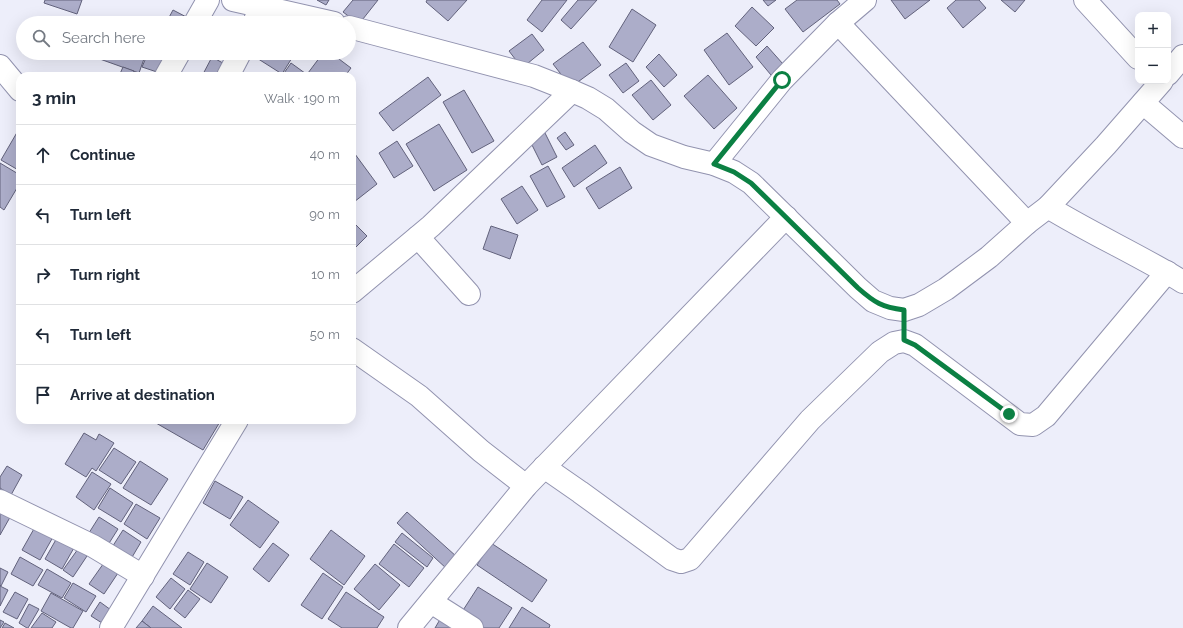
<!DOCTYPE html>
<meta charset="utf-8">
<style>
body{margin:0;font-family:Raleway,sans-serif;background:#f6f6f7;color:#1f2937}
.controls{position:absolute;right:12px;top:12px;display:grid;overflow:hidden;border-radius:8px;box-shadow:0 4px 16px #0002}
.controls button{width:36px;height:36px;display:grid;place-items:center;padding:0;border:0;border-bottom:1px solid #e0e1e3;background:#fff;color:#1f2937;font:20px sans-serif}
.stop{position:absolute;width:12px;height:12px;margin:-9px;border:3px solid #0b8043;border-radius:50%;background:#fff}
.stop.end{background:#0b8043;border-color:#fff;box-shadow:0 1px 4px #0008}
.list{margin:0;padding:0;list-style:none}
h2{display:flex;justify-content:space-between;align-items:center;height:52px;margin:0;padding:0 16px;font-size:17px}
h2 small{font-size:13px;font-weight:400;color:#747a83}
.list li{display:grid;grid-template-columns:26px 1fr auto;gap:12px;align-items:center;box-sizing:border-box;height:60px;padding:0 16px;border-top:1px solid #e0e1e3}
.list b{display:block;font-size:15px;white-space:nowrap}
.list em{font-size:13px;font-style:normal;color:#747a83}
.icon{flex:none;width:22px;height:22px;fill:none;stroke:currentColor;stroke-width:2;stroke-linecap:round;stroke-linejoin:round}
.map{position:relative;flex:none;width:1183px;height:628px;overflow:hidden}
.search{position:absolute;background:#fff;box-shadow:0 4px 16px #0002;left:16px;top:16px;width:340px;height:44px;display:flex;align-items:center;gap:10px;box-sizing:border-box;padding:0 14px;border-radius:22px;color:#747a83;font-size:15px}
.panel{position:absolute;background:#fff;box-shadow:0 4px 16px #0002;left:16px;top:72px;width:340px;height:352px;border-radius:12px}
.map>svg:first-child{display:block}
.building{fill:#acadc9;stroke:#62627c}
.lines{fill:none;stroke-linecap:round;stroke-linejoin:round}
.street-casing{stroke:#9293af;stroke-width:24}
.secondary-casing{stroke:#9293af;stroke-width:24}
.street{stroke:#fff;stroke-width:22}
.secondary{stroke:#fff;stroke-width:22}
.route{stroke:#0b8043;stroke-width:5}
</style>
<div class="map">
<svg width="1183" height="628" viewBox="0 0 1183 628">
<rect width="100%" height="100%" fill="#edeefa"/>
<g class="building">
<path d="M 45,0 L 82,0 L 77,14 L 44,3 Z"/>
<path d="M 317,0 L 329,0 L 326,5 Z"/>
<path d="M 353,0 L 378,0 L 359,24 L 343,12 Z"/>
<path d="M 427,0 L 467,0 L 448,21 L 426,2 Z"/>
<path d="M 542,0 L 567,0 L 542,32 L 527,20 Z"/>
<path d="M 578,0 L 597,0 L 571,29 L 561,20 Z"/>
<path d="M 763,0 L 776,0 L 768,6 Z"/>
<path d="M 797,0 L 837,0 L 840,4 L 803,32 L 785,9 Z"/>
<path d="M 891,0 L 930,0 L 905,19 Z"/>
<path d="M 956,0 L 979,0 L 986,8 L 963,28 L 947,8 Z"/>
<path d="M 1001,0 L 1025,0 L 1015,12 Z"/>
<path d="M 752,7 L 774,28 L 756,46 L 735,26 Z"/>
<path d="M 632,9 L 656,25 L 633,62 L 609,47 Z"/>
<path d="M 173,10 L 194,21 L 193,23 L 166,23 Z"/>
<path d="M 69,20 L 80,23 L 68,23 Z"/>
<path d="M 727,33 L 753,67 L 729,85 L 704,50 Z"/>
<path d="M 532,34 L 544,50 L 522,68 L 509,51 Z"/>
<path d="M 583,42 L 601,65 L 571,87 L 553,64 Z"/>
<path d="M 767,46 L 783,64 L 771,75 L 756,57 Z"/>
<path d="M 99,53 L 146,53 L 139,73 L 97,58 Z"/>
<path d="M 148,53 L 174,53 L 166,75 L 142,67 Z"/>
<path d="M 253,53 L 295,53 L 282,74 L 252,55 Z"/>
<path d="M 323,53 L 331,53 L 351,68 L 345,76 L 312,76 L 308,73 Z"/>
<path d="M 659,54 L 677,75 L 664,87 L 646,67 Z"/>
<path d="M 212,57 L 230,67 L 225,76 L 202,76 Z"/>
<path d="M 291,63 L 309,76 L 282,76 Z"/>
<path d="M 626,63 L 639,81 L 623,93 L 609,75 Z"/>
<path d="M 123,67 L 134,71 L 132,76 L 119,76 Z"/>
<path d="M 708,75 L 737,108 L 714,129 L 684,96 Z"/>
<path d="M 428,77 L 441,95 L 393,131 L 379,113 Z"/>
<path d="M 651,80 L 671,105 L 653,120 L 632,95 Z"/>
<path d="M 464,90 L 494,141 L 472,153 L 443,102 Z"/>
<path d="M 439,124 L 467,170 L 434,191 L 406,144 Z"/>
<path d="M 19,129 L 20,130 L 20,171 L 1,160 Z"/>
<path d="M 544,131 L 557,157 L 542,165 L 529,139 Z"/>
<path d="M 565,132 L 574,145 L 566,150 L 557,138 Z"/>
<path d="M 397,141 L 413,166 L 394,178 L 379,153 Z"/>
<path d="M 595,145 L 607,163 L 574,187 L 562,168 Z"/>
<path d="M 352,150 L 377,184 L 354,202 L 352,200 Z"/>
<path d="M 0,163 L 20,175 L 20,183 L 4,210 L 0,207 Z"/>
<path d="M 548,166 L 565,197 L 547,207 L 530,176 Z"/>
<path d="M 620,167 L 632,188 L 599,209 L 586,188 Z"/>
<path d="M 522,186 L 538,210 L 517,224 L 501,199 Z"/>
<path d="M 352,221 L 367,236 L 352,251 Z"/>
<path d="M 491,226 L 518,235 L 510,259 L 483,249 Z"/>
<path d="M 157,420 L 221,420 L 203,450 L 156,423 Z"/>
<path d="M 84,433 L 96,440 L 99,434 L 114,443 L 96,471 L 92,468 L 86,477 L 65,464 Z"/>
<path d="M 114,448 L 136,462 L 121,484 L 99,470 Z"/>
<path d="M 140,461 L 168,479 L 151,505 L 123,488 Z"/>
<path d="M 7,466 L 22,475 L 11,495 L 0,488 L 0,477 Z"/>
<path d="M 92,472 L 111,484 L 94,510 L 76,497 Z"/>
<path d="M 215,481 L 243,497 L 230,519 L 203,503 Z"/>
<path d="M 110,488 L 133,503 L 121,522 L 98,508 Z"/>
<path d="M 248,500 L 279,522 L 260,548 L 230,525 Z"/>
<path d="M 136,504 L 160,518 L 147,539 L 124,524 Z"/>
<path d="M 0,505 L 13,512 L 0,535 Z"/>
<path d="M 407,512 L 457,557 L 447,569 L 397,523 Z"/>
<path d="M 99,517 L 118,529 L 106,548 L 87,536 Z"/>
<path d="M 35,527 L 53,537 L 40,560 L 22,550 Z"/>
<path d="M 123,530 L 141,542 L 128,564 L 109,552 Z"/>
<path d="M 331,530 L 365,556 L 344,585 L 310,559 Z"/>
<path d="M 402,533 L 433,558 L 427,567 L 395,542 Z"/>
<path d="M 58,536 L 75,546 L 62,569 L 45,559 Z"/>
<path d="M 273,543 L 289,555 L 269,582 L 253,569 Z"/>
<path d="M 491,543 L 547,580 L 532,602 L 477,565 Z"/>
<path d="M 394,544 L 424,568 L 409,587 L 379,564 Z"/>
<path d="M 78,549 L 87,556 L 73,577 L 63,570 Z"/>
<path d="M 188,552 L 204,562 L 190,585 L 173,574 Z"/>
<path d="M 20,557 L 43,570 L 33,586 L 11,574 Z"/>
<path d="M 106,560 L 120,570 L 104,594 L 89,584 Z"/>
<path d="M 207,563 L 228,577 L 211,603 L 190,589 Z"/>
<path d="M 375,564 L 400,585 L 379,610 L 354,589 Z"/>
<path d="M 0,568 L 8,572 L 1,586 L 0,585 Z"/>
<path d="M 47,569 L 71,583 L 62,598 L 38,585 Z"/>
<path d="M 323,573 L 343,587 L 322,619 L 301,605 Z"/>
<path d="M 171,578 L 185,589 L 170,609 L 156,597 Z"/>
<path d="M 73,583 L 96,596 L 86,612 L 64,598 Z"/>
<path d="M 0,586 L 8,590 L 0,606 Z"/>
<path d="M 478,587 L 512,608 L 499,628 L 475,628 L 458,618 Z"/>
<path d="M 188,590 L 200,599 L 185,618 L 174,609 Z"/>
<path d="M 15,592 L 28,599 L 17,619 L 3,612 Z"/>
<path d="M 346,592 L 384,617 L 377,628 L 342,628 L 328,619 Z"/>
<path d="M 51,593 L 83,611 L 73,628 L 71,628 L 41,611 Z"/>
<path d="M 100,602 L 111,610 L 102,623 L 91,616 Z"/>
<path d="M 29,604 L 39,609 L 28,628 L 27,628 L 19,623 Z"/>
<path d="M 153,606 L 182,628 L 151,628 L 142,621 Z"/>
<path d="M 522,607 L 550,625 L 549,628 L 509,628 Z"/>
<path d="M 42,613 L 56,622 L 52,628 L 31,628 Z"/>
<path d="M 442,616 L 462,628 L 435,628 Z"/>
<path d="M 0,620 L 4,622 L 0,628 Z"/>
<path d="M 142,621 L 151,628 L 136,628 Z"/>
<path d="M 5,623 L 14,628 L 2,628 Z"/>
</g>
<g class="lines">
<g class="street-casing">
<g id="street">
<path d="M 1085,0 L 1138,58"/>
<path d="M 195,23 L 208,0"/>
<path d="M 254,23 L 261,6"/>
<path d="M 838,23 L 1027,223"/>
<path d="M 0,66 L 20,90"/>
<path d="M 166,76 L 179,53"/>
<path d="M 228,76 L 240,53"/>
<path d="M 1143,103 L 1183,137"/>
<path d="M 714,164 L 782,80 L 838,23 L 865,0"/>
<path d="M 1048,207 C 1092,234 1139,255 1183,282"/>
<path d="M 418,237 L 469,294"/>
<path d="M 352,292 L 431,226 L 572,91"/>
<path d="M 352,349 L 419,396 L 481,451 L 526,486"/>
<path d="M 544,467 L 580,492 L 672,559 L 681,562 L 690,559 L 810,420 L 880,352 L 894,343 L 904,341 L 915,345 L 1020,424 L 1033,425 L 1046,416 L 1167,272"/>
<path d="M 0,501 L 93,546 L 143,576"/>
<path d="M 431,602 L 472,628"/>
<path d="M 111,628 L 237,420"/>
<path d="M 409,628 L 526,486 L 786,217"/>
</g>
</g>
<g class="secondary-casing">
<g id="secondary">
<path d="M 233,0 L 334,23"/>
<path d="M 349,27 L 534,76 L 572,91 L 588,98 L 606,109 L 632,132 L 651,145 L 684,157 L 714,164 L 734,172 L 751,183 L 858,288 L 873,301 L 890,308 L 904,310 L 919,305 L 946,289 L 989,257 L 1027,223 L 1048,207 L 1106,145 L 1162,81"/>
<path d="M 1168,74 L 1183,56"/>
</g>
</g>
<use href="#street" class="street"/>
<use href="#secondary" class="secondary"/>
</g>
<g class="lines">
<path class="route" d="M 782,80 L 714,164 L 734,172 L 751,183 L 858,288 C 875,303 882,307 904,310 L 904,340 L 915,345 L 1009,414"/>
</g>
</svg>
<div class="controls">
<button>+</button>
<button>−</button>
</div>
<div class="stop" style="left:782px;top:80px"></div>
<div class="stop end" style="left:1009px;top:414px"></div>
<div class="search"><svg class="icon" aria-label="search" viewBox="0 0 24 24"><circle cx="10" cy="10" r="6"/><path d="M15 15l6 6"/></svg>Search here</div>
<section class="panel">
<h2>3 min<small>Walk · 190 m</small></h2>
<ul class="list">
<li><svg class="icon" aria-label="ahead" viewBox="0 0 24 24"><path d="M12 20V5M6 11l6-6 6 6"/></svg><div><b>Continue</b></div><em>40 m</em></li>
<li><svg class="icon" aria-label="left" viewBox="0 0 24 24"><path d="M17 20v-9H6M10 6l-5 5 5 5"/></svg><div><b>Turn left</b></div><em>90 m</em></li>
<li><svg class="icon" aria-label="right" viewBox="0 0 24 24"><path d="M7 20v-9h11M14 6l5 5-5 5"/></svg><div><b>Turn right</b></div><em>10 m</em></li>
<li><svg class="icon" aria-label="left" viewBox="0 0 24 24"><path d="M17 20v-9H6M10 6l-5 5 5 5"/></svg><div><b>Turn left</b></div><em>50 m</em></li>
<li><svg class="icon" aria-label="arrive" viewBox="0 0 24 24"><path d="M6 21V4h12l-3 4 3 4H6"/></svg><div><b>Arrive at destination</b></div></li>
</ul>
</section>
</div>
